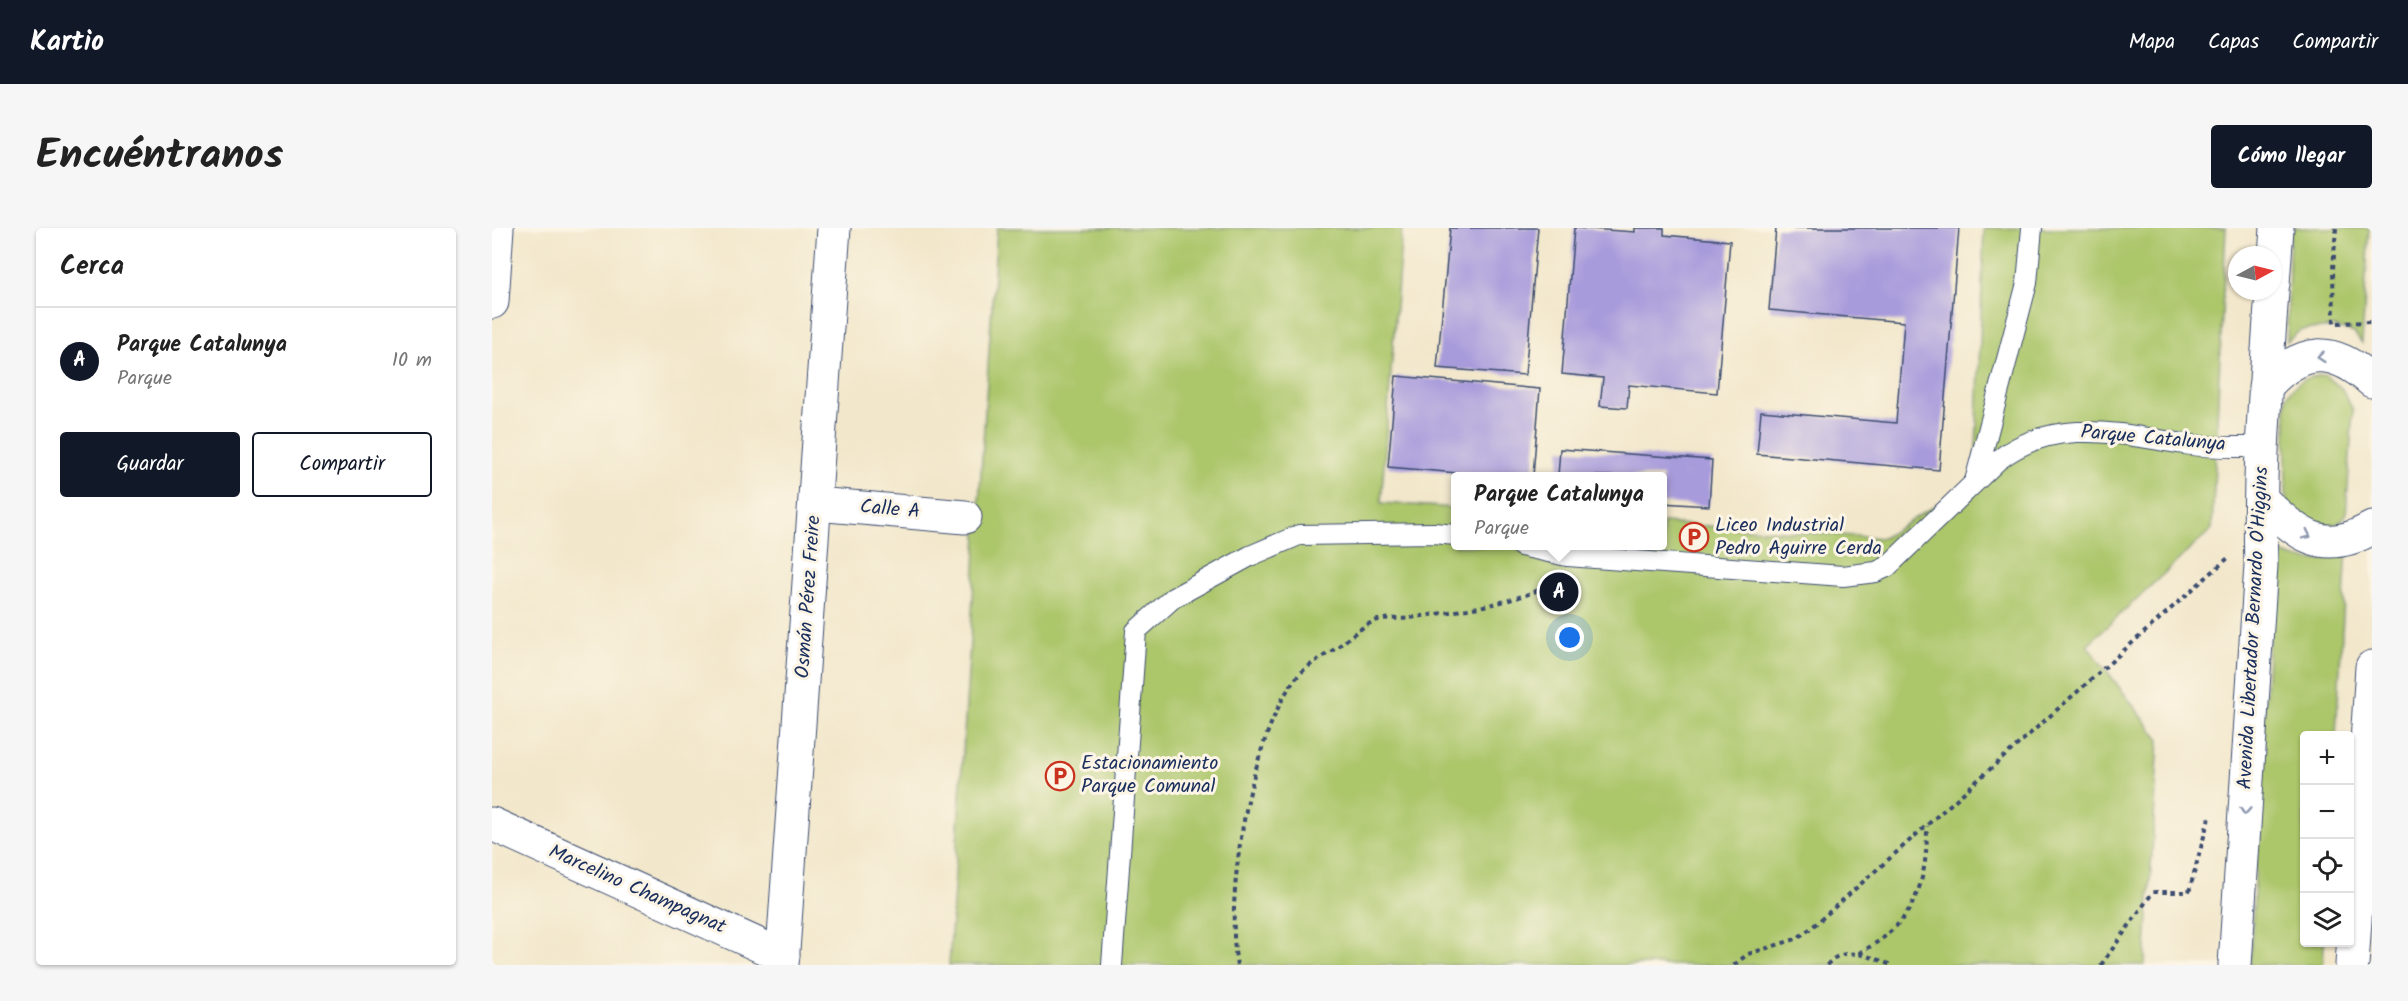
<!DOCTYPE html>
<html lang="es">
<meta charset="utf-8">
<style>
body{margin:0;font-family:Kalam,sans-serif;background:#f6f6f6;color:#222}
.controls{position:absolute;right:18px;bottom:18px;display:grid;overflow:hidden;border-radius:6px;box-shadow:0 2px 4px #0004}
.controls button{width:54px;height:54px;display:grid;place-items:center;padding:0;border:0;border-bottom:2px solid #e0e0e0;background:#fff;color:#222;font:30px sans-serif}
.compass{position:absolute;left:1736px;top:18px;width:54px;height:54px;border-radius:50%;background:#fff;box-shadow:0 2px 4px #0004;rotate:83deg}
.you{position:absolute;left:1078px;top:410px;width:21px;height:21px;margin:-15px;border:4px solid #fff;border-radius:50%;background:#1a73e8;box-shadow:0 0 0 9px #1a73e833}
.badge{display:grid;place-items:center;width:39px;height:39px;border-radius:50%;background:#111827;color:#fff;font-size:20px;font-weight:700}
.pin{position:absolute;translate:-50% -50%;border:3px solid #fff;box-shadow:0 2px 6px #0006}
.popup{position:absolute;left:959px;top:244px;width:216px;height:78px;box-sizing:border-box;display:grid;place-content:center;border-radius:6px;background:#fff;filter:drop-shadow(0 2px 4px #0005);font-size:20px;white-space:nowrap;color:#767676}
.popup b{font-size:22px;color:#222}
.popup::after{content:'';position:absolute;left:50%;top:100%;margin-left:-12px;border:12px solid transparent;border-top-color:#fff}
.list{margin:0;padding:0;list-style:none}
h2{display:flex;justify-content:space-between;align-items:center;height:78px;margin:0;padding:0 24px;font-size:26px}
h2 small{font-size:20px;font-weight:400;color:#767676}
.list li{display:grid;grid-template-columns:39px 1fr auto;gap:18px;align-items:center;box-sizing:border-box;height:108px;padding:0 24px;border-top:2px solid #e0e0e0}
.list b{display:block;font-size:22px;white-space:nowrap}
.list p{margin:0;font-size:20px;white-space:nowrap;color:#767676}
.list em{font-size:20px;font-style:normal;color:#767676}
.actions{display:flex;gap:12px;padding:18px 24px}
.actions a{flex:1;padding:14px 0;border:2px solid #111827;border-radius:6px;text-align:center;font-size:21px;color:#111827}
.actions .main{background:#111827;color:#fff}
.icon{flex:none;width:33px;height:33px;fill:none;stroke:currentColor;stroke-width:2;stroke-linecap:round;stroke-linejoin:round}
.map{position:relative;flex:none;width:1880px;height:737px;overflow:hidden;border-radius:6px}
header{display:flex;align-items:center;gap:36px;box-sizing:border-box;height:84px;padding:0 30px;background:#111827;color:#fff}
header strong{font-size:28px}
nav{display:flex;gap:33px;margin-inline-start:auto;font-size:21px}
.intro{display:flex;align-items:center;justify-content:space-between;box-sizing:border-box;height:144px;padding:0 36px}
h1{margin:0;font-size:42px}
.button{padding:15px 27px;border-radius:6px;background:#111827;color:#fff;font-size:21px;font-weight:700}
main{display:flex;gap:36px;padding:0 36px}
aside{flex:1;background:#fff;border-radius:6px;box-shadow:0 2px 4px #0004}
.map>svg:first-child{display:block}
.green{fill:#acc66b;stroke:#647a64;stroke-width:1.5}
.building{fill:#a89bdc}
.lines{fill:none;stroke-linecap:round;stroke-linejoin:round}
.lane-casing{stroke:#3b4b6e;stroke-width:22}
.street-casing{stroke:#3b4b6e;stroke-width:35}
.primary-casing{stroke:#3b4b6e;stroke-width:35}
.path{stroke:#3b4b6e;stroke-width:4;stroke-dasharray:4.5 4.5;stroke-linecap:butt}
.lane{stroke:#fff;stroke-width:20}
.street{stroke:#fff;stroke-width:33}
.primary{stroke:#fff;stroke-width:33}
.oneway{stroke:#8d97ae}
.labels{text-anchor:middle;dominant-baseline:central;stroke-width:6;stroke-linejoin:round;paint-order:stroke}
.street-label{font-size:20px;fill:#1b2f5e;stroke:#fcf5e5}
.poi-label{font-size:20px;fill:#1b2f5e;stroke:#fcf5e5;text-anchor:start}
</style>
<header>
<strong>Kartio</strong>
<nav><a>Mapa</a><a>Capas</a><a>Compartir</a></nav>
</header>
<div class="intro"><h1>Encuéntranos</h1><a class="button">Cómo llegar</a></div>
<main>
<aside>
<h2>Cerca<small></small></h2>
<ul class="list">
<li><span class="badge">A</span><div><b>Parque Catalunya</b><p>Parque</p></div><em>10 m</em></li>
</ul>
<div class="actions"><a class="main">Guardar</a><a>Compartir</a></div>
</aside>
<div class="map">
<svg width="1880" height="737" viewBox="0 0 1880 737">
<rect width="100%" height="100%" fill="#fcf5e5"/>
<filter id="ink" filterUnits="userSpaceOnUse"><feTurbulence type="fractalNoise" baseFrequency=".0167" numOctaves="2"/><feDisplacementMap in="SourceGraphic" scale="12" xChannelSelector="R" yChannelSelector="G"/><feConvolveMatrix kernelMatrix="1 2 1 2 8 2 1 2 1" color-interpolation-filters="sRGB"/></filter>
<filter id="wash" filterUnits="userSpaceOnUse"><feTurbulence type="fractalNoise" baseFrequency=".008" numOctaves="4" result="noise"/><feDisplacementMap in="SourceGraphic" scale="24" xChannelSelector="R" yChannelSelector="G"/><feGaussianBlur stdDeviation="1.35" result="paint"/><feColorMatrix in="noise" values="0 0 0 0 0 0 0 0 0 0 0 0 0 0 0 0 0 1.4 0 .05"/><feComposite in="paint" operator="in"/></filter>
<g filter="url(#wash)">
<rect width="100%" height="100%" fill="#f2e7cb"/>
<g class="green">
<path d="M 505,0 L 910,0 L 889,275 L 963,280 L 964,318 L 1170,318 L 1171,295 L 1391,310 L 1483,253 L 1492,0 L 1734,0 L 1720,301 L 1595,417 L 1667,511 L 1653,737 L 457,737 Z"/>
<path d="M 1798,0 L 1877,0 L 1870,115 L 1862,105 L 1843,99 L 1809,102 L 1795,113 Z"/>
<path d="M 1833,147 L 1850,161 L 1861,182 L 1854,287 L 1848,294 L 1827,304 L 1794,279 L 1794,169 C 1806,151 1812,150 1833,147 Z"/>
<path d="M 1782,321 C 1797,330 1820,336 1838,330 C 1843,329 1849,324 1855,321 L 1844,507 L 1812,508 L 1812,714 L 1832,715 L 1831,737 L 1758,737 Z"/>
</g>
<g id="blocks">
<g class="building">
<path d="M 958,0 L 1046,0 L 1033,147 L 945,140 Z"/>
<path d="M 1082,0 L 1143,4 L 1143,0 L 1172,0 L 1172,7 L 1238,13 L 1225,165 L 1137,157 L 1135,180 L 1108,178 L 1111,150 L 1070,146 Z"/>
<path d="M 1284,0 L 1467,0 L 1447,242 L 1265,226 L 1269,183 L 1404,195 L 1412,94 L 1277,82 Z"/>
<path d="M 904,148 L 1048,161 L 1041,248 L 1001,248 L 896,239 Z"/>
<path d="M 1068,221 L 1220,232 L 1217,278 L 1170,275 L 1170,248 L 1066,248 Z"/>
</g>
</g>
</g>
<g filter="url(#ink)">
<use href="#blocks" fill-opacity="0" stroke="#3b4b6e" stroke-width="1.5"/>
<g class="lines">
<g class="lane-casing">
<g id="lane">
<path d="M 1483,253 L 1535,55 L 1540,0"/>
<path d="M 1029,318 L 1075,328 L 1351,348 L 1384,344 L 1395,339 L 1505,233 C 1561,188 1628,206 1692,216 C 1718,220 1745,219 1771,219"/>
<path d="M 620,737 L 644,403 L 681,370 L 758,328 L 807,307 L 942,305 L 964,307"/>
</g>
</g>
<g class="street-casing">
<g id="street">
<path d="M 0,74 L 5,0"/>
<path d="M 324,276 L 473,289"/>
<path d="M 0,596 L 291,728"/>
<path d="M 290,737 L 342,0"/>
</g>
</g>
<g class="primary-casing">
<g id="primary">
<path d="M 1781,56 L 1785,0"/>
<path d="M 1773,159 C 1810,119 1840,118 1880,153"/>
<path d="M 1769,271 C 1806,306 1830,329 1880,300"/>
<path d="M 1743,737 L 1769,337 C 1766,246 1774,154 1780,63"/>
<path d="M 1860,737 L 1880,439"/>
</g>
</g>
<g class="path">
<path d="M 1844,0 L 1841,41 L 1842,95 L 1880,94"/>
<path d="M 1367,725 C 1422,696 1435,658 1435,598"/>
<path d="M 745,737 C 732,667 759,505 805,449 C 817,435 834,428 848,417 C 859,408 873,396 886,392 C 896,389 908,392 918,390 C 969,382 1020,377 1067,353"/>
<path d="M 1242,737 L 1256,726 L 1304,711 L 1318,701 L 1736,330"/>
<path d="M 1335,737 C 1351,716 1380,729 1399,737"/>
<path d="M 1609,737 L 1661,664 L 1697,664 L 1718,586"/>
</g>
<use href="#lane" class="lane"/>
<use href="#street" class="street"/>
<use href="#primary" class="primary"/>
</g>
<defs><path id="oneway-chevron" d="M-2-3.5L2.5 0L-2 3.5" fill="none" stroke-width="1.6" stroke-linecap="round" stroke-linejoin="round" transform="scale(1.5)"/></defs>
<g class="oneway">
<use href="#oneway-chevron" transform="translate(1829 129) rotate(175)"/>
<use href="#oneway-chevron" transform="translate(1815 307) rotate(27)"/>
<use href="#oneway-chevron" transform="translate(1753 583) rotate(94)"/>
</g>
</g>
<defs>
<g id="parking-ring" transform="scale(1.5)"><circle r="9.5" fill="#fcf5e5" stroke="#c8321e" stroke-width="1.5"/><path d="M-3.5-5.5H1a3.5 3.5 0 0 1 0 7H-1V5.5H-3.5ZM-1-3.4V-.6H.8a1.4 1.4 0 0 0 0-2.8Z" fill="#c8321e"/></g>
</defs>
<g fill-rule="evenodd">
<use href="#parking-ring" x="1202" y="309"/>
<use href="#parking-ring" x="568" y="548"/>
</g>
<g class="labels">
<g class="street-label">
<text transform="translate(1661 211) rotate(5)">Parque Catalunya</text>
<text transform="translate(398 282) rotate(5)">Calle A</text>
<text transform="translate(317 369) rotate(-86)">Osmán Pérez Freire</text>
<text transform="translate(1762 400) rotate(-87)">Avenida Libertador Bernardo O'Higgins</text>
<text transform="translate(145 662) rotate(24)">Marcelino Champagnat</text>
</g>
<g class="poi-label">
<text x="1223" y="298">Liceo Industrial<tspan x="1223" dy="23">Pedro Aguirre Cerda</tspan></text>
<text x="589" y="536">Estacionamiento<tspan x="589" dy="23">Parque Comunal</tspan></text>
</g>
</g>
</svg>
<div class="controls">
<button>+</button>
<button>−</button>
<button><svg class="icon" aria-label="locate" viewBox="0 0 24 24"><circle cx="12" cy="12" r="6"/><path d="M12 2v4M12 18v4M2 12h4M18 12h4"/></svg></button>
<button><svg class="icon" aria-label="layers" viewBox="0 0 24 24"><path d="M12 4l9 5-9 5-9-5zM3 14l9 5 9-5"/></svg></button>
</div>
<svg class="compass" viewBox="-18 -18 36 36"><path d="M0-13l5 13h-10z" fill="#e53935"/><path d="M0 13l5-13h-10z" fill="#767676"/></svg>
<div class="you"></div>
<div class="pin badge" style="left:1067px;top:364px">A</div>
<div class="popup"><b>Parque Catalunya</b>Parque</div>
</div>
</main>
